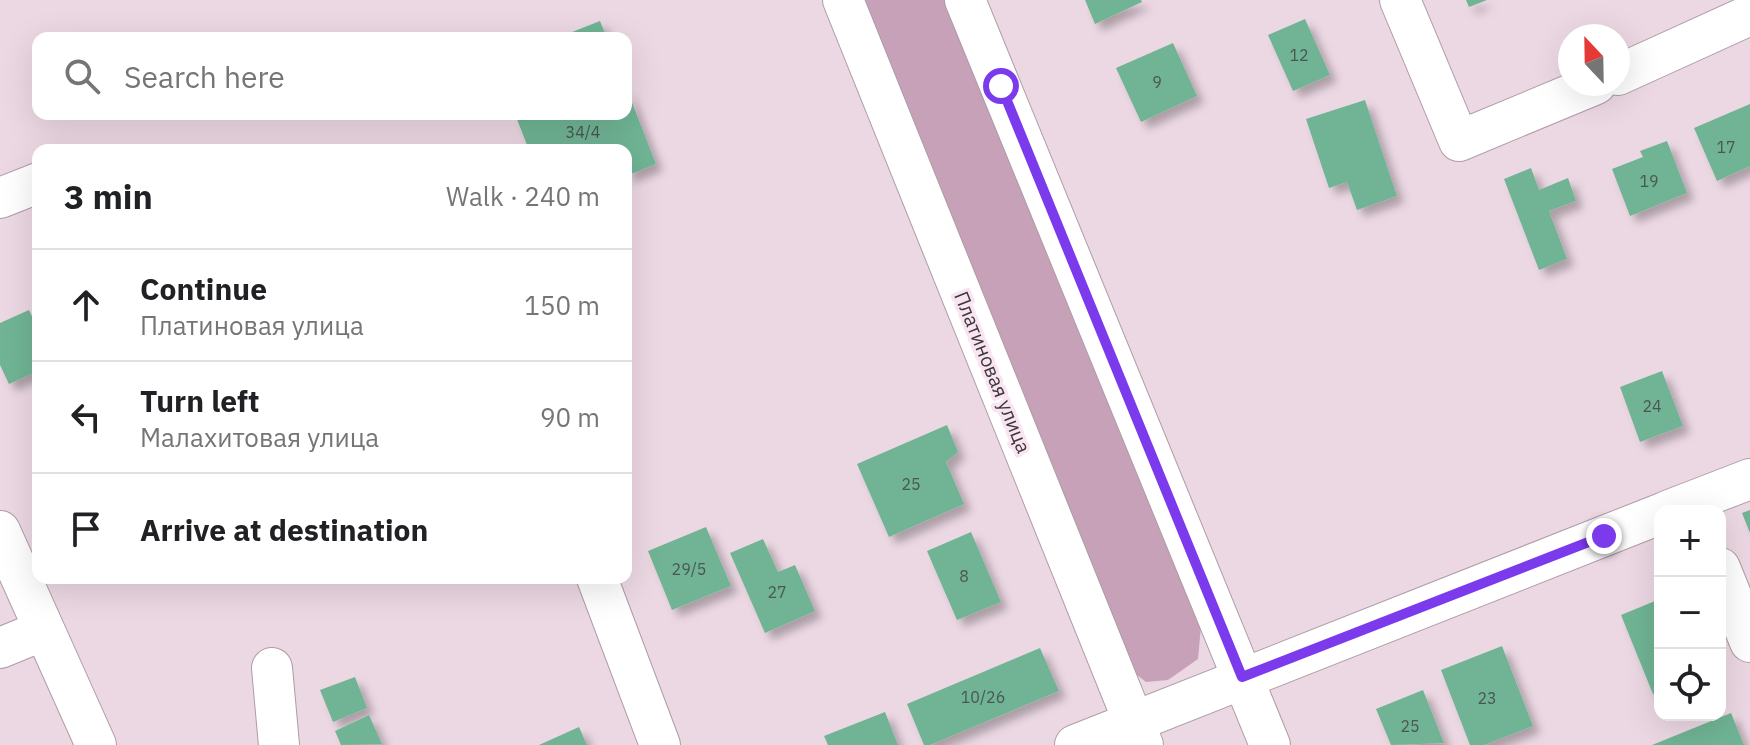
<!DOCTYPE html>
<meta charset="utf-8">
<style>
body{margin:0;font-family:"IBM Plex Sans",sans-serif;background:#f6f6f6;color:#202124}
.controls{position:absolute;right:24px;bottom:24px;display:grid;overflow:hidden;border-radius:16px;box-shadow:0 8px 32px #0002}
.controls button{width:72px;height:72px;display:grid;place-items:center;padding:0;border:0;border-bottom:2px solid #e0e0e0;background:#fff;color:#202124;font:40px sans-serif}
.compass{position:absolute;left:1558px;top:24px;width:72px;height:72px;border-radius:50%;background:#fff;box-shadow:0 8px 32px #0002;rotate:338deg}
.stop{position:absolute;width:24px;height:24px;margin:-18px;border:6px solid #7c3aed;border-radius:50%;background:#fff}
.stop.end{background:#7c3aed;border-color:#fff;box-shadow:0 2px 8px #0008}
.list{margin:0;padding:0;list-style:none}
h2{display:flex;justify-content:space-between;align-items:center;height:104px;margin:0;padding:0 32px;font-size:34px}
h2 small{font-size:26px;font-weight:400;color:#757577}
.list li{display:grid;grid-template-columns:52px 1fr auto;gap:24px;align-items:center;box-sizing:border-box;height:112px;padding:0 32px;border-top:2px solid #e0e0e0}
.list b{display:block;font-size:30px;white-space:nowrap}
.list p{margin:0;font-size:26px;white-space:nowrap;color:#757577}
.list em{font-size:26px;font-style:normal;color:#757577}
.icon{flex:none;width:44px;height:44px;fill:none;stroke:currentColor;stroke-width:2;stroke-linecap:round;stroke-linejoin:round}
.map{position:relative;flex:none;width:1750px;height:745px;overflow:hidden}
.search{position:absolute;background:#fff;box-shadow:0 8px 32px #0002;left:32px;top:32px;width:600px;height:88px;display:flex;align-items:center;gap:20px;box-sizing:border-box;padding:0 28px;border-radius:16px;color:#757577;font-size:30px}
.panel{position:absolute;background:#fff;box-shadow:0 8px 32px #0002;left:32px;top:144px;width:600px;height:440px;border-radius:16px}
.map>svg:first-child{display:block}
.green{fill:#c6a1b7}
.building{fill:#6fb495;filter:url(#shadow)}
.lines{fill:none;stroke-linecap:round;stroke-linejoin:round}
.minor-casing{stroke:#ae9ca6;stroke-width:42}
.minor{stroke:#fff;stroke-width:40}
.route{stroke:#7c3aed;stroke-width:10}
.labels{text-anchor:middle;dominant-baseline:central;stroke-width:7;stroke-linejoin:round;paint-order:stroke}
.number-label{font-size:16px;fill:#4a5652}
.street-label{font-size:20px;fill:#3e373b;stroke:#f9e5f1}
</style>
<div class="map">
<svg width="1750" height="745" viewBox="0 0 1750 745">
<defs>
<filter id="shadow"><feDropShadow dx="7" dy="7" stdDeviation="4" flood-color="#0004"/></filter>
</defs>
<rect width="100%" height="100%" fill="#ecd8e3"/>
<path class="green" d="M 864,0 L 950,0 L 1201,626 L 1198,659 L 1168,680 L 1146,682 L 1124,665 Z"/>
<g class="building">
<path d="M 1085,0 L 1141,0 L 1142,2 L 1095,24 Z"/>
<path d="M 1466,0 L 1487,0 L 1469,7 Z"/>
<path d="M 1305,19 L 1330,75 L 1293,91 L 1268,35 Z"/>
<path d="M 600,21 L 607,38 L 557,38 Z"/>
<path d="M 1173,43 L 1197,96 L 1141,122 L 1116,68 Z"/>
<path d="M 626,87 L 656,164 L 626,176 L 626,150 L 529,150 L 515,114 L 626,114 Z"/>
<path d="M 1365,100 L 1397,196 L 1357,210 L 1347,182 L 1329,188 L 1306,119 Z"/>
<path d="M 1750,104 L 1750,166 L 1717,181 L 1694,128 Z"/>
<path d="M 1667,141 L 1687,193 L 1630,216 L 1612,169 L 1643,157 L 1640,151 Z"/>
<path d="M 1531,168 L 1539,190 L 1568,178 L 1576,201 L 1549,211 L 1567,259 L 1539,270 L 1504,179 Z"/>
<path d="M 29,310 L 38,329 L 38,371 L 9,384 L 0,365 L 0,323 Z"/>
<path d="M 1662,371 L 1683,426 L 1640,442 L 1620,387 Z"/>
<path d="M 947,425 L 958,452 L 946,462 L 964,504 L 889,537 L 857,464 Z"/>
<path d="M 1750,510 L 1750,533 L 1742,513 Z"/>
<path d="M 706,527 L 731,586 L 672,610 L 648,551 Z"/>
<path d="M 971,532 L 1001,602 L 957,620 L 927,551 Z"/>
<path d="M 763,539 L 778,572 L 795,565 L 815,611 L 765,633 L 730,553 Z"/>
<path d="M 1660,599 L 1660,692 L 1653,694 L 1621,615 Z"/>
<path d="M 1502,646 L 1533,726 L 1484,745 L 1470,745 L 1441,670 Z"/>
<path d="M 1040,648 L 1059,691 L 930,745 L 924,745 L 907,704 Z"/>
<path d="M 355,677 L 367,708 L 333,722 L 320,690 Z"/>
<path d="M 1423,690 L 1444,743 L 1391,745 L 1376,709 Z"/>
<path d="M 885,712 L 898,745 L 828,745 L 824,736 Z"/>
<path d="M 1731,713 L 1744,745 L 1652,745 Z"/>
<path d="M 369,715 L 382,744 L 341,745 L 335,731 Z"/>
<path d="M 579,727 L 587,745 L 539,745 Z"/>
</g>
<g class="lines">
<g class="minor-casing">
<g id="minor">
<path d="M 843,0 L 1143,745"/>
<path d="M 965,0 L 1270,745"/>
<path d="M 1400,0 L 1459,141 L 1596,84"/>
<path d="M 1618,75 L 1750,15"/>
<path d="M 0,198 L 38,183"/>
<path d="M 1667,511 L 1750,479"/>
<path d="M 0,531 L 96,745"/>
<path d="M 1720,568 L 1750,642"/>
<path d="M 597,578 L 660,745"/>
<path d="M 0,648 L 44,630"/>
<path d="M 272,668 L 279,745"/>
<path d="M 1075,745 L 1660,514"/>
</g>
</g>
<use href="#minor" class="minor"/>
</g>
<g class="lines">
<path class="route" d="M 1001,86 L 1242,677 L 1604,536"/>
</g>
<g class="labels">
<g class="number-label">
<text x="1299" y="55">12</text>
<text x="1157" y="82">9</text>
<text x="583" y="132">34/4</text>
<text x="1726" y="147">17</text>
<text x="1649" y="181">19</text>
<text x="1652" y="406">24</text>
<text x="911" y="484">25</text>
<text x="689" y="569">29/5</text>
<text x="964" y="576">8</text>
<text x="777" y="592">27</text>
<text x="983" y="697">10/26</text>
<text x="1487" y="698">23</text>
<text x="1410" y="726">25</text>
</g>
<g class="street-label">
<text transform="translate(993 372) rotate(68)">Платиновая улица</text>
</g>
</g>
</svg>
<div class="controls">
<button>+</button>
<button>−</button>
<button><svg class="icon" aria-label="locate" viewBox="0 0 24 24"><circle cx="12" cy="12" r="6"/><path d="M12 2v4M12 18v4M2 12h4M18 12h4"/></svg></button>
</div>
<svg class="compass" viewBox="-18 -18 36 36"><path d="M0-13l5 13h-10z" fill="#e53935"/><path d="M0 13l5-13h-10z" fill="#757577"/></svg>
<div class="stop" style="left:1001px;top:86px"></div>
<div class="stop end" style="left:1604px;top:536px"></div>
<div class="search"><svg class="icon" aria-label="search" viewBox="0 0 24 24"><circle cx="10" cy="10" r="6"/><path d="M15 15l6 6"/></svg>Search here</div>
<section class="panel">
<h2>3 min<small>Walk · 240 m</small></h2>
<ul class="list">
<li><svg class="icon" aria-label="ahead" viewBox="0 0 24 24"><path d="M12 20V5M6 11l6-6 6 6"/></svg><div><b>Continue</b><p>Платиновая улица</p></div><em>150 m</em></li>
<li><svg class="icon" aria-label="left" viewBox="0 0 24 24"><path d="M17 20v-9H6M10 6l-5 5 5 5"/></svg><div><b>Turn left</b><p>Малахитовая улица</p></div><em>90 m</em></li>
<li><svg class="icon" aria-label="arrive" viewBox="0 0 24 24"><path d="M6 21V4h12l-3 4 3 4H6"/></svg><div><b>Arrive at destination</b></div></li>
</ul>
</section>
</div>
